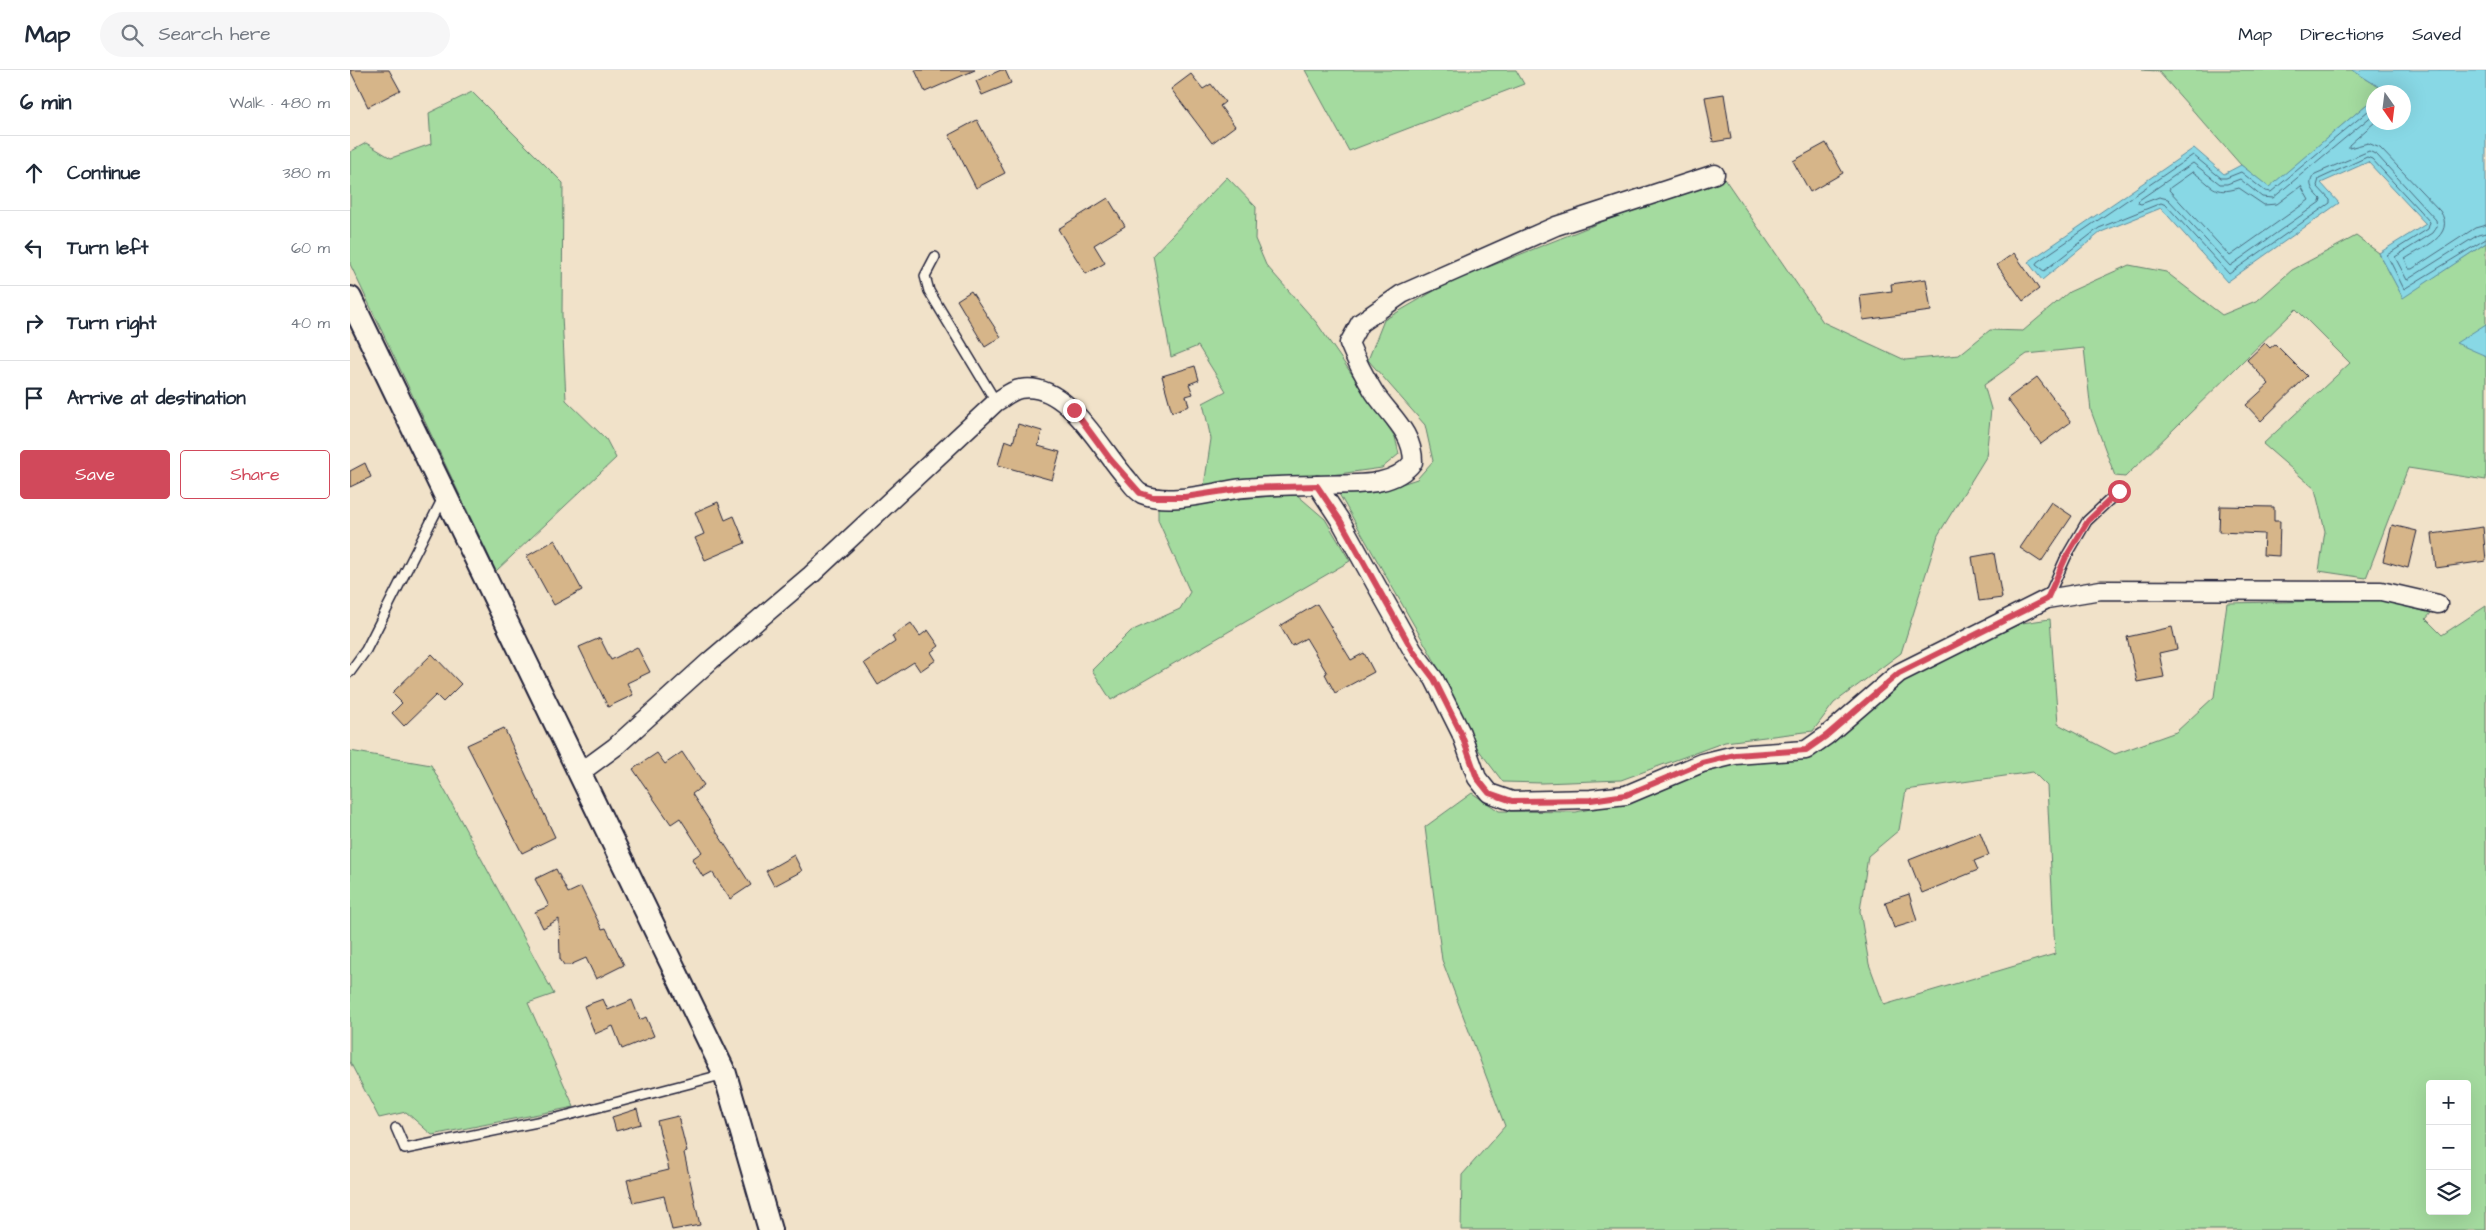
<!DOCTYPE html>
<meta charset="utf-8">
<style>
body{margin:0;font-family:"Architects Daughter",sans-serif;background:#f6f6f7;color:#1f2937}
.controls{position:absolute;right:15px;bottom:15px;display:grid;overflow:hidden;border-radius:5px;box-shadow:0 5px 20px #0002}
.controls button{width:45px;height:45px;display:grid;place-items:center;padding:0;border:0;border-bottom:1px solid #e0e1e3;background:#fff;color:#1f2937;font:25px sans-serif}
.compass{position:absolute;left:2016px;top:15px;width:45px;height:45px;border-radius:50%;background:#fff;box-shadow:0 5px 20px #0002;rotate:166deg}
.stop{position:absolute;width:15px;height:15px;margin:-11px;border:4px solid #d1495b;border-radius:50%;background:#fff}
.stop.end{background:#d1495b;border-color:#fff;box-shadow:0 1px 5px #0008}
.list{margin:0;padding:0;list-style:none}
h2{display:flex;justify-content:space-between;align-items:center;height:65px;margin:0;padding:0 20px;font-size:21px}
h2 small{font-size:16px;font-weight:400;color:#747a83}
.list li{display:grid;grid-template-columns:32px 1fr auto;gap:15px;align-items:center;box-sizing:border-box;height:75px;padding:0 20px;border-top:1px solid #e0e1e3}
.list b{display:block;font-size:19px;white-space:nowrap}
.list em{font-size:16px;font-style:normal;color:#747a83}
.actions{display:flex;gap:10px;padding:15px 20px}
.actions a{flex:1;padding:11px 0;border:1px solid #d1495b;border-radius:5px;text-align:center;font-size:18px;color:#d1495b}
.actions .main{background:#d1495b;color:#fff}
.icon{flex:none;width:28px;height:28px;fill:none;stroke:currentColor;stroke-width:2;stroke-linecap:round;stroke-linejoin:round}
.map{position:relative;flex:none;width:2136px;height:1160px;overflow:hidden}
header{display:flex;align-items:center;gap:30px;box-sizing:border-box;height:70px;padding:0 25px;background:#fff;border-bottom:1px solid #e0e1e3}
header strong{font-size:24px}
nav{display:flex;gap:28px;margin-inline-start:auto;font-size:18px}
.search{width:350px;height:45px;background:#f6f6f7;display:flex;align-items:center;gap:12px;box-sizing:border-box;padding:0 18px;border-radius:28px;color:#747a83;font-size:19px}
main{display:flex}
aside{flex:1;background:#fff}
.map>svg:first-child{display:block}
.green{fill:#a4db9f;stroke:#637e6d;fill-rule:evenodd}
.water{fill:#88d8e5;stroke:#5f8fa1}
.lines{fill:none;stroke-linecap:round;stroke-linejoin:round}
.shore{stroke:#4b6b7f;stroke-width:1}
.building{fill:#d6b589;stroke:#22223b}
.service-casing{stroke:#22223b;stroke-width:12}
.minor-casing{stroke:#22223b;stroke-width:21}
.tertiary-casing{stroke:#22223b;stroke-width:26}
.service{stroke:#fcf5e5;stroke-width:9}
.minor{stroke:#fcf5e5;stroke-width:18}
.tertiary{stroke:#fcf5e5;stroke-width:22}
.route{stroke:#d1495b;stroke-width:6}
</style>
<header>
<strong>Map</strong>
<div class="search"><svg class="icon" aria-label="search" viewBox="0 0 24 24"><circle cx="10" cy="10" r="6"/><path d="M15 15l6 6"/></svg>Search here</div>
<nav><a>Map</a><a>Directions</a><a>Saved</a></nav>
</header>
<main>
<aside>
<h2>6 min<small>Walk · 480 m</small></h2>
<ul class="list">
<li><svg class="icon" aria-label="ahead" viewBox="0 0 24 24"><path d="M12 20V5M6 11l6-6 6 6"/></svg><div><b>Continue</b></div><em>380 m</em></li>
<li><svg class="icon" aria-label="left" viewBox="0 0 24 24"><path d="M17 20v-9H6M10 6l-5 5 5 5"/></svg><div><b>Turn left</b></div><em>60 m</em></li>
<li><svg class="icon" aria-label="right" viewBox="0 0 24 24"><path d="M7 20v-9h11M14 6l5 5-5 5"/></svg><div><b>Turn right</b></div><em>40 m</em></li>
<li><svg class="icon" aria-label="arrive" viewBox="0 0 24 24"><path d="M6 21V4h12l-3 4 3 4H6"/></svg><div><b>Arrive at destination</b></div></li>
</ul>
<div class="actions"><a class="main">Save</a><a>Share</a></div>
</aside>
<div class="map">
<svg width="2136" height="1160" viewBox="0 0 2136 1160">
<rect width="100%" height="100%" fill="#f1e2c9"/>
<filter id="ink" filterUnits="userSpaceOnUse"><feTurbulence type="fractalNoise" baseFrequency=".02" numOctaves="2"/><feDisplacementMap in="SourceGraphic" scale="10" xChannelSelector="R" yChannelSelector="G"/><feConvolveMatrix kernelMatrix="1 2 1 2 8 2 1 2 1" color-interpolation-filters="sRGB"/></filter>
<g filter="url(#ink)">
<g class="green">
<path d="M 955,0 L 1166,0 L 1174,14 L 999,81 Z"/>
<path d="M 1792,0 L 2002,0 L 2034,20 L 2024,22 L 2023,29 L 1919,118 L 1891,95 L 1808,1 Z"/>
<path d="M 122,22 L 213,113 L 212,245 L 216,330 L 256,369 L 266,388 L 146,501 L 0,194 L 0,82 L 16,73 L 41,88 L 81,74 L 79,43 Z"/>
<path d="M 877,107 L 906,137 L 905,169 L 916,195 L 966,252 L 1045,367 L 1049,384 L 1032,398 L 981,405 L 854,416 L 861,369 L 853,333 L 876,321 L 848,276 L 821,287 L 803,185 Z"/>
<path d="M 1374,108 L 1473,252 L 1555,290 L 1609,285 L 1640,260 L 1673,261 L 1719,222 L 1779,195 L 1816,202 L 1872,245 L 1908,230 L 1942,200 L 2006,166 L 2029,183 L 2053,227 L 2136,173 L 2136,410 L 2058,398 L 2016,508 L 1969,501 L 1975,461 L 1965,419 L 1913,374 L 2000,293 L 1946,239 L 1775,407 L 1765,406 L 1741,341 L 1734,278 L 1677,284 L 1634,315 L 1641,339 L 1636,387 L 1588,465 L 1551,583 L 1484,633 L 1463,661 L 1375,672 L 1271,710 L 1192,713 L 1153,712 L 1128,679 L 1084,590 L 989,424 L 1030,421 L 1067,409 L 1083,391 L 1075,355 L 1018,290 L 1034,250 L 1096,214 L 1254,151 Z"/>
<path d="M 946,424 L 975,449 L 1000,491 L 761,630 L 742,600 L 781,561 L 830,539 L 840,522 L 808,450 L 808,436 Z"/>
<path d="M 2030,530 L 2081,543 L 2076,549 L 2092,565 L 2136,536 L 2136,1160 L 1111,1160 L 1112,1105 L 1155,1056 L 1092,890 L 1075,757 L 1122,723 L 1149,741 L 1226,742 L 1274,732 L 1363,695 L 1451,686 L 1564,603 L 1672,553 L 1700,549 L 1708,654 L 1765,684 L 1826,662 L 1864,627 L 1877,533 ZM 1683,702 L 1697,716 L 1705,884 L 1534,935 L 1519,894 L 1510,841 L 1518,786 L 1549,760 L 1556,720 ZM 2080,1014 L 2117,1014 L 2117,1141 L 2080,1141 Z"/>
<path d="M 0,681 L 81,695 L 204,924 L 178,933 L 224,1037 L 82,1065 L 56,1042 L 29,1048 L 0,992 Z"/>
</g>
<g class="water">
<path d="M 2002,0 L 2136,0 L 2136,173 L 2053,228 L 2029,183 L 2076,154 L 2018,92 L 1971,113 L 1989,133 L 1877,212 L 1811,138 L 1751,162 L 1692,210 L 1678,192 L 1844,78 L 1874,104 L 1891,95 L 1919,117 L 2023,29 L 2024,52 L 2054,52 L 2054,22 L 2032,22 L 2034,20 Z"/>
<path d="M 2136,254 L 2136,286 L 2106,273 Z"/>
</g>
<g class="lines">
<g class="shore">
<path d="M 2024,36 L 1921,122 L 1915,121 L 1891,102 L 1876,108 L 1871,108 L 1843,85 L 1687,192 L 1686,195 L 1694,201 L 1749,158 L 1811,133 L 1816,135 L 1879,204 L 1980,133 L 1980,130 L 1967,116 L 1969,109 L 2017,87 L 2022,89 L 2080,152 L 2078,159 L 2037,185 L 2054,219 L 2136,169"/>
<path d="M 2024,44 L 1923,128 L 1912,127 L 1890,109 L 1877,114 L 1870,114 L 1843,93 L 1789,130 L 1788,133 L 1791,134 L 1809,127 L 1818,129 L 1880,196 L 1970,132 L 1971,129 C 1963,121 1956,114 1965,104 L 2019,81 L 2027,85 L 2086,150 L 2087,157 L 2083,163 L 2045,187 L 2057,210 L 2128,165 L 2136,163"/>
<path d="M 2025,52 L 1999,75 L 1999,78 L 2018,73 L 2030,78 L 2090,141 C 2107,166 2071,178 2055,189 L 2059,199 L 2062,199 L 2125,158 L 2136,155"/>
<path d="M 1843,102 C 1863,115 1862,126 1889,118 L 1914,135 L 1927,134 L 1951,116 L 1959,130 L 1880,186 L 1819,120 L 1820,118 Z"/>
</g>
</g>
<g class="building">
<path d="M 0,0 L 39,0 L 50,20 L 18,37 Z"/>
<path d="M 565,0 L 625,0 L 575,22 Z"/>
<path d="M 651,0 L 655,0 L 661,13 L 632,25 L 626,11 Z"/>
<path d="M 841,4 L 853,19 L 861,14 L 875,32 L 870,36 L 885,56 L 862,73 L 821,19 Z"/>
<path d="M 1374,24 L 1381,69 L 1363,72 L 1355,27 Z"/>
<path d="M 627,50 L 655,103 L 626,118 L 599,65 Z"/>
<path d="M 1476,73 L 1493,103 L 1460,122 L 1443,91 Z"/>
<path d="M 758,128 L 775,156 L 744,175 L 755,193 L 736,204 L 708,159 Z"/>
<path d="M 1664,183 L 1689,219 L 1673,231 L 1647,195 Z"/>
<path d="M 1576,209 L 1581,241 L 1513,250 L 1510,225 L 1542,221 L 1541,214 Z"/>
<path d="M 621,221 L 651,267 L 635,277 L 607,230 Z"/>
<path d="M 1915,273 L 1920,278 L 1925,274 L 1957,306 L 1911,351 L 1896,335 L 1919,314 L 1897,290 Z"/>
<path d="M 845,296 L 849,310 L 839,314 L 843,324 L 836,326 L 839,336 L 822,342 L 812,306 Z"/>
<path d="M 1687,307 L 1721,352 L 1691,374 L 1657,329 Z"/>
<path d="M 668,354 L 692,361 L 688,376 L 710,382 L 702,410 L 648,395 L 655,370 L 663,373 Z"/>
<path d="M 15,393 L 21,407 L 0,417 L 0,401 Z"/>
<path d="M 368,432 L 375,450 L 384,446 L 395,473 L 355,490 L 345,468 L 354,464 L 345,442 Z"/>
<path d="M 1701,432 L 1722,446 L 1691,492 L 1670,478 Z"/>
<path d="M 1870,436 L 1924,437 L 1924,451 L 1930,451 L 1929,486 L 1913,485 L 1914,464 L 1869,462 Z"/>
<path d="M 2042,455 L 2067,461 L 2058,498 L 2033,491 Z"/>
<path d="M 2133,457 L 2136,491 L 2086,498 L 2082,464 Z"/>
<path d="M 205,470 L 232,520 L 204,535 L 177,486 Z"/>
<path d="M 1644,483 L 1652,528 L 1629,531 L 1622,487 Z"/>
<path d="M 967,534 L 1001,590 L 1014,583 L 1024,602 L 985,623 L 975,604 L 977,603 L 956,568 L 942,576 L 930,556 Z"/>
<path d="M 561,553 L 570,566 L 578,560 L 589,576 L 581,582 L 586,590 L 570,601 L 564,592 L 528,615 L 514,593 L 545,572 L 542,566 Z"/>
<path d="M 1822,557 L 1827,579 L 1809,583 L 1814,607 L 1787,612 L 1777,567 Z"/>
<path d="M 250,568 L 261,590 L 287,577 L 300,602 L 277,613 L 283,625 L 258,637 L 229,577 Z"/>
<path d="M 82,584 L 111,614 L 93,632 L 86,625 L 54,656 L 42,643 L 52,633 L 42,623 Z"/>
<path d="M 154,658 L 205,767 L 172,783 L 117,675 Z"/>
<path d="M 332,682 L 354,715 L 342,724 L 401,815 L 380,829 L 362,802 L 353,807 L 342,789 L 352,782 L 330,748 L 321,754 L 283,699 L 307,683 L 315,694 Z"/>
<path d="M 1630,762 L 1639,785 L 1624,791 L 1628,800 L 1572,823 L 1559,790 Z"/>
<path d="M 444,785 L 452,801 L 424,816 L 416,801 Z"/>
<path d="M 206,799 L 218,823 L 231,817 L 252,859 L 256,858 L 274,895 L 246,909 L 236,888 L 220,895 L 214,895 L 210,889 L 209,849 L 193,858 L 185,842 L 199,836 L 185,809 Z"/>
<path d="M 1559,824 L 1567,851 L 1544,858 L 1535,832 Z"/>
<path d="M 253,929 L 258,940 L 282,930 L 290,950 L 296,947 L 304,966 L 272,979 L 263,956 L 245,964 L 234,936 Z"/>
<path d="M 287,1039 L 291,1054 L 266,1061 L 262,1047 Z"/>
<path d="M 328,1046 L 337,1082 L 334,1083 L 350,1155 L 322,1160 L 314,1126 L 283,1133 L 277,1110 L 319,1100 L 307,1051 Z"/>
</g>
<g class="lines">
<g class="service-casing">
<g id="service">
<path d="M 585,187 L 575,206 L 579,221 L 646,332"/>
<path d="M 1697,529 L 1716,487 L 1737,451 L 1769,421"/>
<path d="M 0,602 L 16,580 L 93,428"/>
<path d="M 46,1058 L 55,1079 L 207,1048 L 375,1004"/>
</g>
</g>
<g class="minor-casing">
<g id="minor">
<path d="M 967,415 C 998,413 1042,420 1063,392 C 1063,362 1040,346 1024,322 C 1014,306 1006,290 999,273 L 1010,253 L 1052,224 L 1206,156 L 1365,104"/>
<path d="M 231,702 L 265,677 L 361,590 L 461,505 L 646,332 C 653,328 662,320 670,319 C 715,310 749,376 774,405 C 779,410 785,421 792,424 C 821,436 864,421 894,418 C 918,416 943,415 967,415 L 990,450 L 1063,581 L 1084,609 L 1111,663 L 1127,708 L 1139,723 L 1162,731 L 1241,729 L 1276,725 L 1352,693 L 1385,685 L 1456,680 L 1476,666 L 1549,603 L 1697,529 L 1751,520 L 2031,521 L 2088,534"/>
</g>
</g>
<g class="tertiary-casing">
<path id="tertiary" d="M 0,228 L 375,1004 L 420,1160"/>
</g>
<use href="#service" class="service"/>
<use href="#minor" class="minor"/>
<use href="#tertiary" class="tertiary"/>
</g>
</g>
<g class="lines" filter="url(#ink)">
<path class="route" d="M 724,340 L 760,389 L 790,423 L 803,427 L 835,427 L 894,418 L 967,416 L 990,450 L 1063,581 L 1084,609 L 1111,663 L 1127,708 L 1139,723 L 1162,731 L 1241,730 L 1276,725 L 1352,693 L 1385,685 L 1456,680 L 1476,666 L 1549,603 L 1697,529 L 1716,487 L 1738,451 L 1769,421"/>
</g>
</svg>
<div class="controls">
<button>+</button>
<button>−</button>
<button><svg class="icon" aria-label="layers" viewBox="0 0 24 24"><path d="M12 4l9 5-9 5-9-5zM3 14l9 5 9-5"/></svg></button>
</div>
<svg class="compass" viewBox="-18 -18 36 36"><path d="M0-13l5 13h-10z" fill="#e53935"/><path d="M0 13l5-13h-10z" fill="#747a83"/></svg>
<div class="stop" style="left:1769px;top:421px"></div>
<div class="stop end" style="left:724px;top:340px"></div>
</div>
</main>
